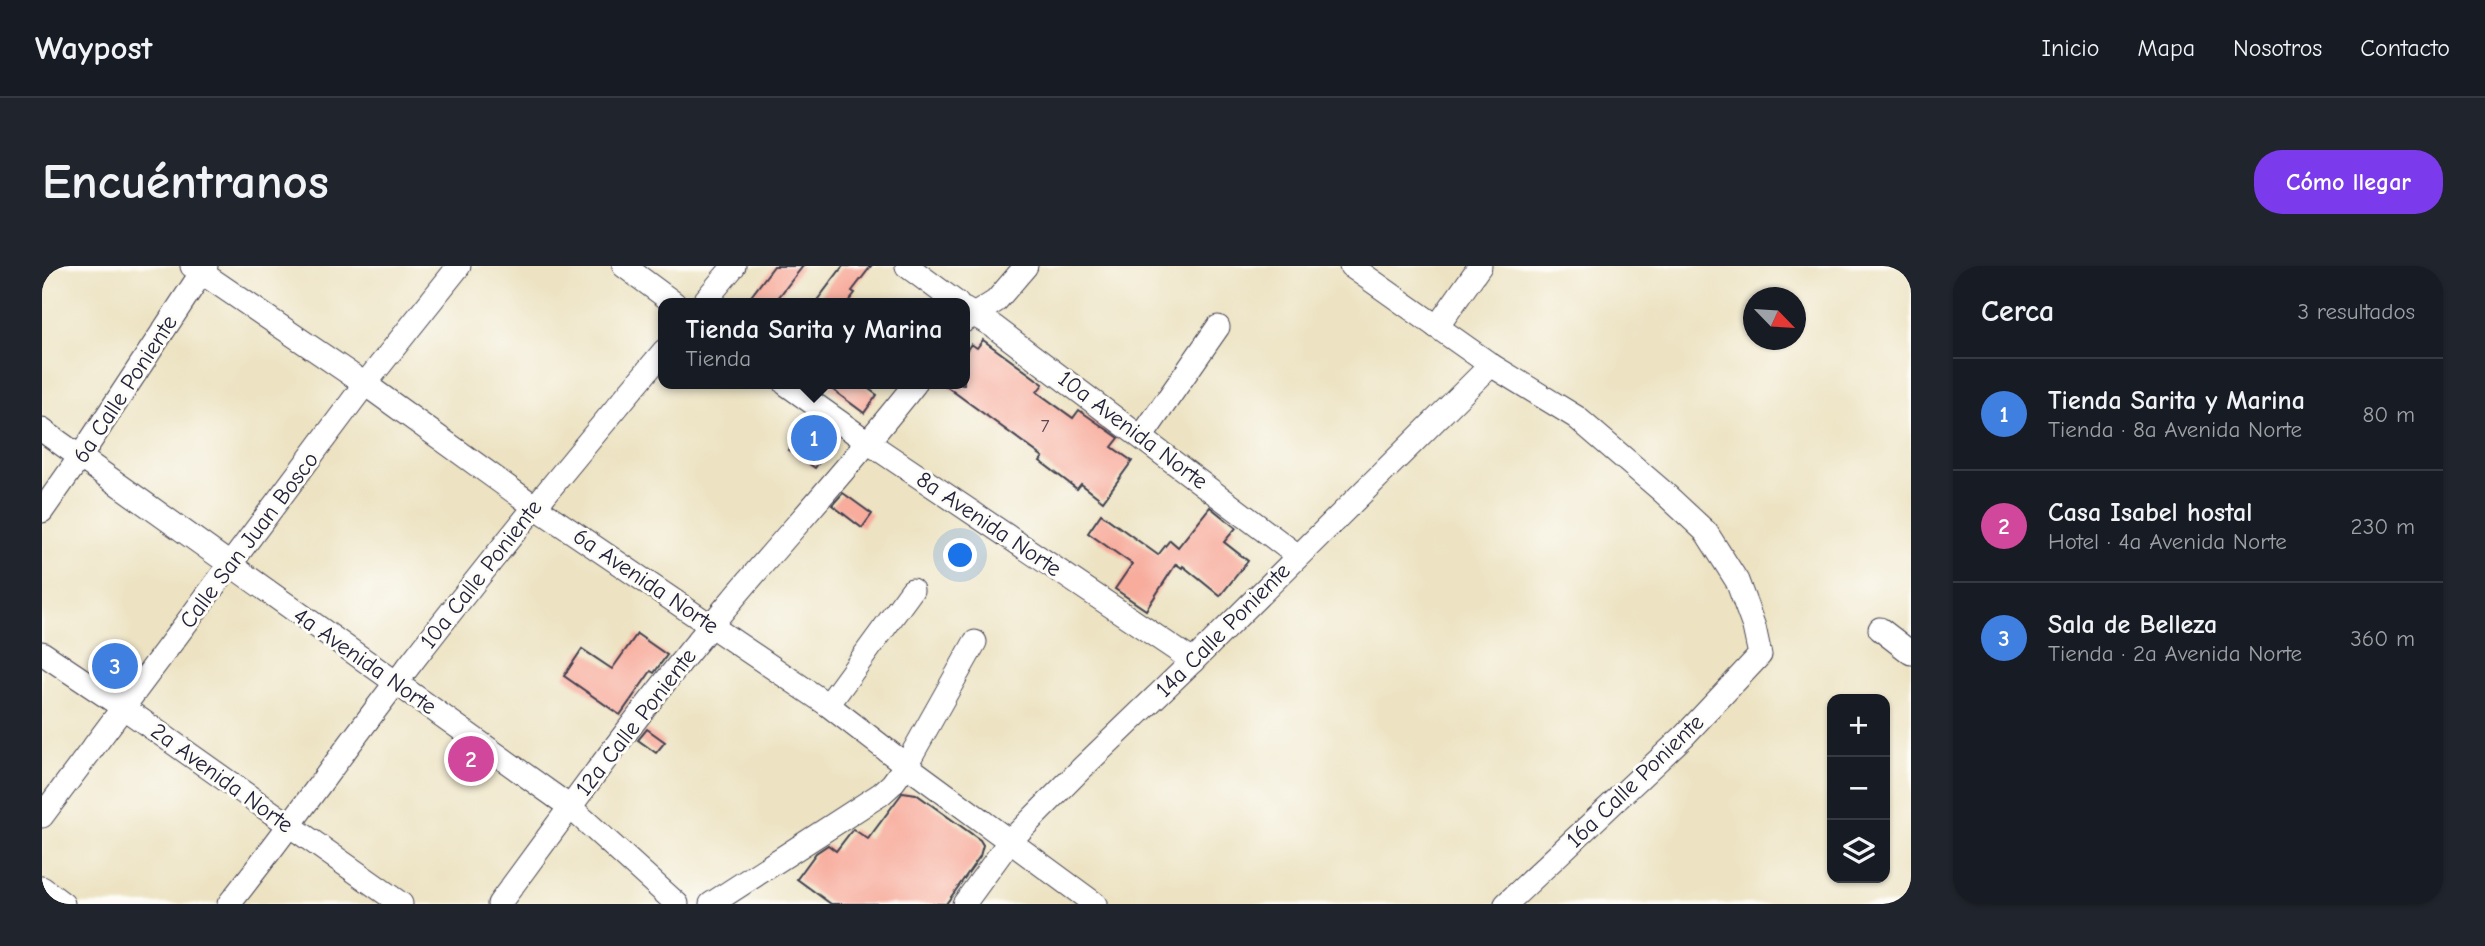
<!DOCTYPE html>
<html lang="es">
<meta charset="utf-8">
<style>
body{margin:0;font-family:"Comic Neue",sans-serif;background:#20242c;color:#f1f3f6}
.controls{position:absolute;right:21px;bottom:21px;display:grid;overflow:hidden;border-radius:14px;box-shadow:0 2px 5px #0004}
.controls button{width:63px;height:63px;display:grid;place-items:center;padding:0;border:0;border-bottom:2px solid #363941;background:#171b24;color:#f1f3f6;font:35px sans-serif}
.compass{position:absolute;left:1701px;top:21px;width:63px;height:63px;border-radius:50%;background:#171b24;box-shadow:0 2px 5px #0004;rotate:115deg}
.you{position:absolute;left:919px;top:290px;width:24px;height:24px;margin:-18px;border:5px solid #fff;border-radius:50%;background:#1a73e8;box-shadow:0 0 0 10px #1a73e833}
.badge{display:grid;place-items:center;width:46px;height:46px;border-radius:50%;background:#7c3aed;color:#fff;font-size:23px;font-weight:700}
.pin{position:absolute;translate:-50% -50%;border:4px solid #fff;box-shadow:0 2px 7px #0006}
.popup{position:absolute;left:616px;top:32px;width:312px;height:91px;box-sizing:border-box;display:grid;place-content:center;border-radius:14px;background:#171b24;filter:drop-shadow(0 2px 5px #0005);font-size:23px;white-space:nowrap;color:#9ea1a6}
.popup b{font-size:26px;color:#f1f3f6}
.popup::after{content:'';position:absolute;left:50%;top:100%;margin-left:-14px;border:14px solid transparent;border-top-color:#171b24}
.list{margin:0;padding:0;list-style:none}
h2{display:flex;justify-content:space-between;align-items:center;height:91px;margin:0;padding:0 28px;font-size:30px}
h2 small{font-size:23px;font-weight:400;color:#9ea1a6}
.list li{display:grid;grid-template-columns:46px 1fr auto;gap:21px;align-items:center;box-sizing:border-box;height:112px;padding:0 28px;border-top:2px solid #363941}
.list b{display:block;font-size:26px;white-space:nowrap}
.list p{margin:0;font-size:23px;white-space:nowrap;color:#9ea1a6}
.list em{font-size:23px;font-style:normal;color:#9ea1a6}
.icon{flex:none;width:38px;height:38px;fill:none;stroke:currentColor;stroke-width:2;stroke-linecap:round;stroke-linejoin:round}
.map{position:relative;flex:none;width:1869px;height:638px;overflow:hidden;border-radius:28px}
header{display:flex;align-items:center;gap:42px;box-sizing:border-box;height:98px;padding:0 35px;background:#171b24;border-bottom:2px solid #363941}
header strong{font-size:33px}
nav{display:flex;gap:38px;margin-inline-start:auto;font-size:24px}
.intro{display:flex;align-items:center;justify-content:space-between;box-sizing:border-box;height:168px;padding:0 42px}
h1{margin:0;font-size:49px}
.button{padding:18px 32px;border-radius:28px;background:#7c3aed;color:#fff;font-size:24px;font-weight:700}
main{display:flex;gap:42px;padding:0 42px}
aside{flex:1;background:#171b24;border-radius:28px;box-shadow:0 2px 5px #0004}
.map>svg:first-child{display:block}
.building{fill:#f7ac9c}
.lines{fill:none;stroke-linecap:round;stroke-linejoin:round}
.minor-casing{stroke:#403f4f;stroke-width:25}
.minor{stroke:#fff;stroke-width:23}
.labels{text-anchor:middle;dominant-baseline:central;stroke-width:6;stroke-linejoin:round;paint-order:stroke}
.number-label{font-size:19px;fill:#574453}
.street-label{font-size:23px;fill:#22223b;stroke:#fdfcf7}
</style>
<header>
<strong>Waypost</strong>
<nav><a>Inicio</a><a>Mapa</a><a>Nosotros</a><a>Contacto</a></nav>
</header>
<div class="intro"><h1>Encuéntranos</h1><a class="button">Cómo llegar</a></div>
<main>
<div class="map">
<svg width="1869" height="638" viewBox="0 0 1869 638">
<rect width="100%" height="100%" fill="#fdfcf7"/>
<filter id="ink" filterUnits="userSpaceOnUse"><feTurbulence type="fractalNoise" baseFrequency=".0143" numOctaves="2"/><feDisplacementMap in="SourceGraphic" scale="14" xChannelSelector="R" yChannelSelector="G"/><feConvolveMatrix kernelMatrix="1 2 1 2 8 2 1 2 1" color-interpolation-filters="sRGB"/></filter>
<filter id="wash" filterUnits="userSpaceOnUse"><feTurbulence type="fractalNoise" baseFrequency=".00686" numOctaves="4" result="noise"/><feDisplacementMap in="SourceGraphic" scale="28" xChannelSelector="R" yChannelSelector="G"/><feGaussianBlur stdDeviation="1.57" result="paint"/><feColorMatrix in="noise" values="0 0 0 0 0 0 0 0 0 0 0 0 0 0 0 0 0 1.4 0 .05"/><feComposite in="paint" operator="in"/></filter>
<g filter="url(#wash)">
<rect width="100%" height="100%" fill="#ede3c3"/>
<g id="blocks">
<g class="building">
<path d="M 732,0 L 761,0 L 732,37 L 704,37 Z"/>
<path d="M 801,0 L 829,0 L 810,25 L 813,27 L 805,37 L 773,37 Z"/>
<path d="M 941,74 L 1001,118 L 995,126 L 1031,152 L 1037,144 L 1077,172 L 1070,181 L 1090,195 L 1061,235 L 1039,218 L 1035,223 L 998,195 L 1001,191 L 901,118 L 922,118 L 922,88 L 929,78 L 935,82 Z"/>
<path d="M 783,118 L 820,118 L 835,129 L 822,147 Z"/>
<path d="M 769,153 L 788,166 L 790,179 L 773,202 L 747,184 Z"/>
<path d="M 801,227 L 830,248 L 820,262 L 790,239 Z"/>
<path d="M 1168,241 L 1194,262 L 1182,276 L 1206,295 L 1178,330 L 1141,300 L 1140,302 L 1134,298 L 1104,344 L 1073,323 L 1090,298 L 1046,267 L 1059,248 L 1116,289 L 1128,274 L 1136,281 Z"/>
<path d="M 595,368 L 625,389 L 612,407 L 609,405 L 578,449 L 522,410 L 540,383 L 570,403 Z"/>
<path d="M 74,385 L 87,394 L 72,415 L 59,406 Z"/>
<path d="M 605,463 L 623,476 L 614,487 L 596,474 Z"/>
<path d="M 861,526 L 874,528 L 938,574 L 941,579 L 938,590 L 904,638 L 789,638 L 755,613 L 774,587 L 786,579 L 794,585 L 811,563 L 826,573 Z"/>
</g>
</g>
</g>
<g filter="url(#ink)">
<use href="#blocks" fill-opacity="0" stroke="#403f4f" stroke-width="2"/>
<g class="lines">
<g class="minor-casing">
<g id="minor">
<path d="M 150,0 L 323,118 L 492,240 L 786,439 L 864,499 L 1053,638"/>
<path d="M 582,0 L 632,37"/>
<path d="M 865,0 L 915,37"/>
<path d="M 1309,0 L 1449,99 L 1534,151 L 1620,225 L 1664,266 L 1695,315 L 1712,361 L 1718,389 L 1642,470 L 1464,638"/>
<path d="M 661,37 L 692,0"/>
<path d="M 922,43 L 951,60 L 1256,290"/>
<path d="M 922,55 L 954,35 L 984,0"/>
<path d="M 1395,61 L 1438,0"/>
<path d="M 744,118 L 827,177 L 1151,395"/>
<path d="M 0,164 L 528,541 L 635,638"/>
<path d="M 1100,170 L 1176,61"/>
<path d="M 0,245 L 38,191 L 164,0"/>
<path d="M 1838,363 L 1869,387"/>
<path d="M 0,387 L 82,442 L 359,638"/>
<path d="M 786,439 L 870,324"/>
<path d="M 0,550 L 323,118 L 417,0"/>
<path d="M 0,622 L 21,638"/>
<path d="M 187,638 C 245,565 299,488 356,414 C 442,302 531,193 622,85"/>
<path d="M 457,638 C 526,544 595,448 670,358 C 737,277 808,201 873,118"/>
<path d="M 669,638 L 839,528 L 850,518 L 864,499 L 933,376"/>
<path d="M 922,638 L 967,576 L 1039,503 L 1151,395 L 1449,99"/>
</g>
</g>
<use href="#minor" class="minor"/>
</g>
</g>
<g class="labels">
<g class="number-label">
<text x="1003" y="160">7</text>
</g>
<g class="street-label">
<text transform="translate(83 123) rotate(-57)">6a Calle Poniente</text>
<text transform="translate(1091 164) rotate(37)">10a Avenida Norte</text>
<text transform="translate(947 258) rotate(34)">8a Avenida Norte</text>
<text transform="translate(207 274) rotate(-53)">Calle San Juan Bosco</text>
<text transform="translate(439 308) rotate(-52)">10a Calle Poniente</text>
<text transform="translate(604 315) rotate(34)">6a Avenida Norte</text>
<text transform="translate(1181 364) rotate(-45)">14a Calle Poniente</text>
<text transform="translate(323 395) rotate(35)">4a Avenida Norte</text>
<text transform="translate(594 456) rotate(-52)">12a Calle Poniente</text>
<text transform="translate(180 512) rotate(36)">2a Avenida Norte</text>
<text transform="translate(1593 515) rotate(-44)">16a Calle Poniente</text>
</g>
</g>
</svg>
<div class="controls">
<button>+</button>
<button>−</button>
<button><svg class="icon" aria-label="layers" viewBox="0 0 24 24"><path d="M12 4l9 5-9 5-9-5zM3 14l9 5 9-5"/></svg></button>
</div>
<svg class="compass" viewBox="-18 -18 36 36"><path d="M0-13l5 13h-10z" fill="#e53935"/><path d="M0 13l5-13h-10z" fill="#9ea1a6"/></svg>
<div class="you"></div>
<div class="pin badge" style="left:772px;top:172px;background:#3f7fe0">1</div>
<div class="popup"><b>Tienda Sarita y Marina</b>Tienda</div>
<div class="pin badge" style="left:429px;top:493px;background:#d1479c">2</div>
<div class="pin badge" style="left:73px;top:400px;background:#3f7fe0">3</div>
</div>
<aside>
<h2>Cerca<small>3 resultados</small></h2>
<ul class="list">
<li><span class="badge" style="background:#3f7fe0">1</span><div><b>Tienda Sarita y Marina</b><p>Tienda · 8a Avenida Norte</p></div><em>80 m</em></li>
<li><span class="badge" style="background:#d1479c">2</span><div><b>Casa Isabel hostal</b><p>Hotel · 4a Avenida Norte</p></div><em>230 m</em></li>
<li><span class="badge" style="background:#3f7fe0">3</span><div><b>Sala de Belleza</b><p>Tienda · 2a Avenida Norte</p></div><em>360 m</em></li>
</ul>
</aside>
</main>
